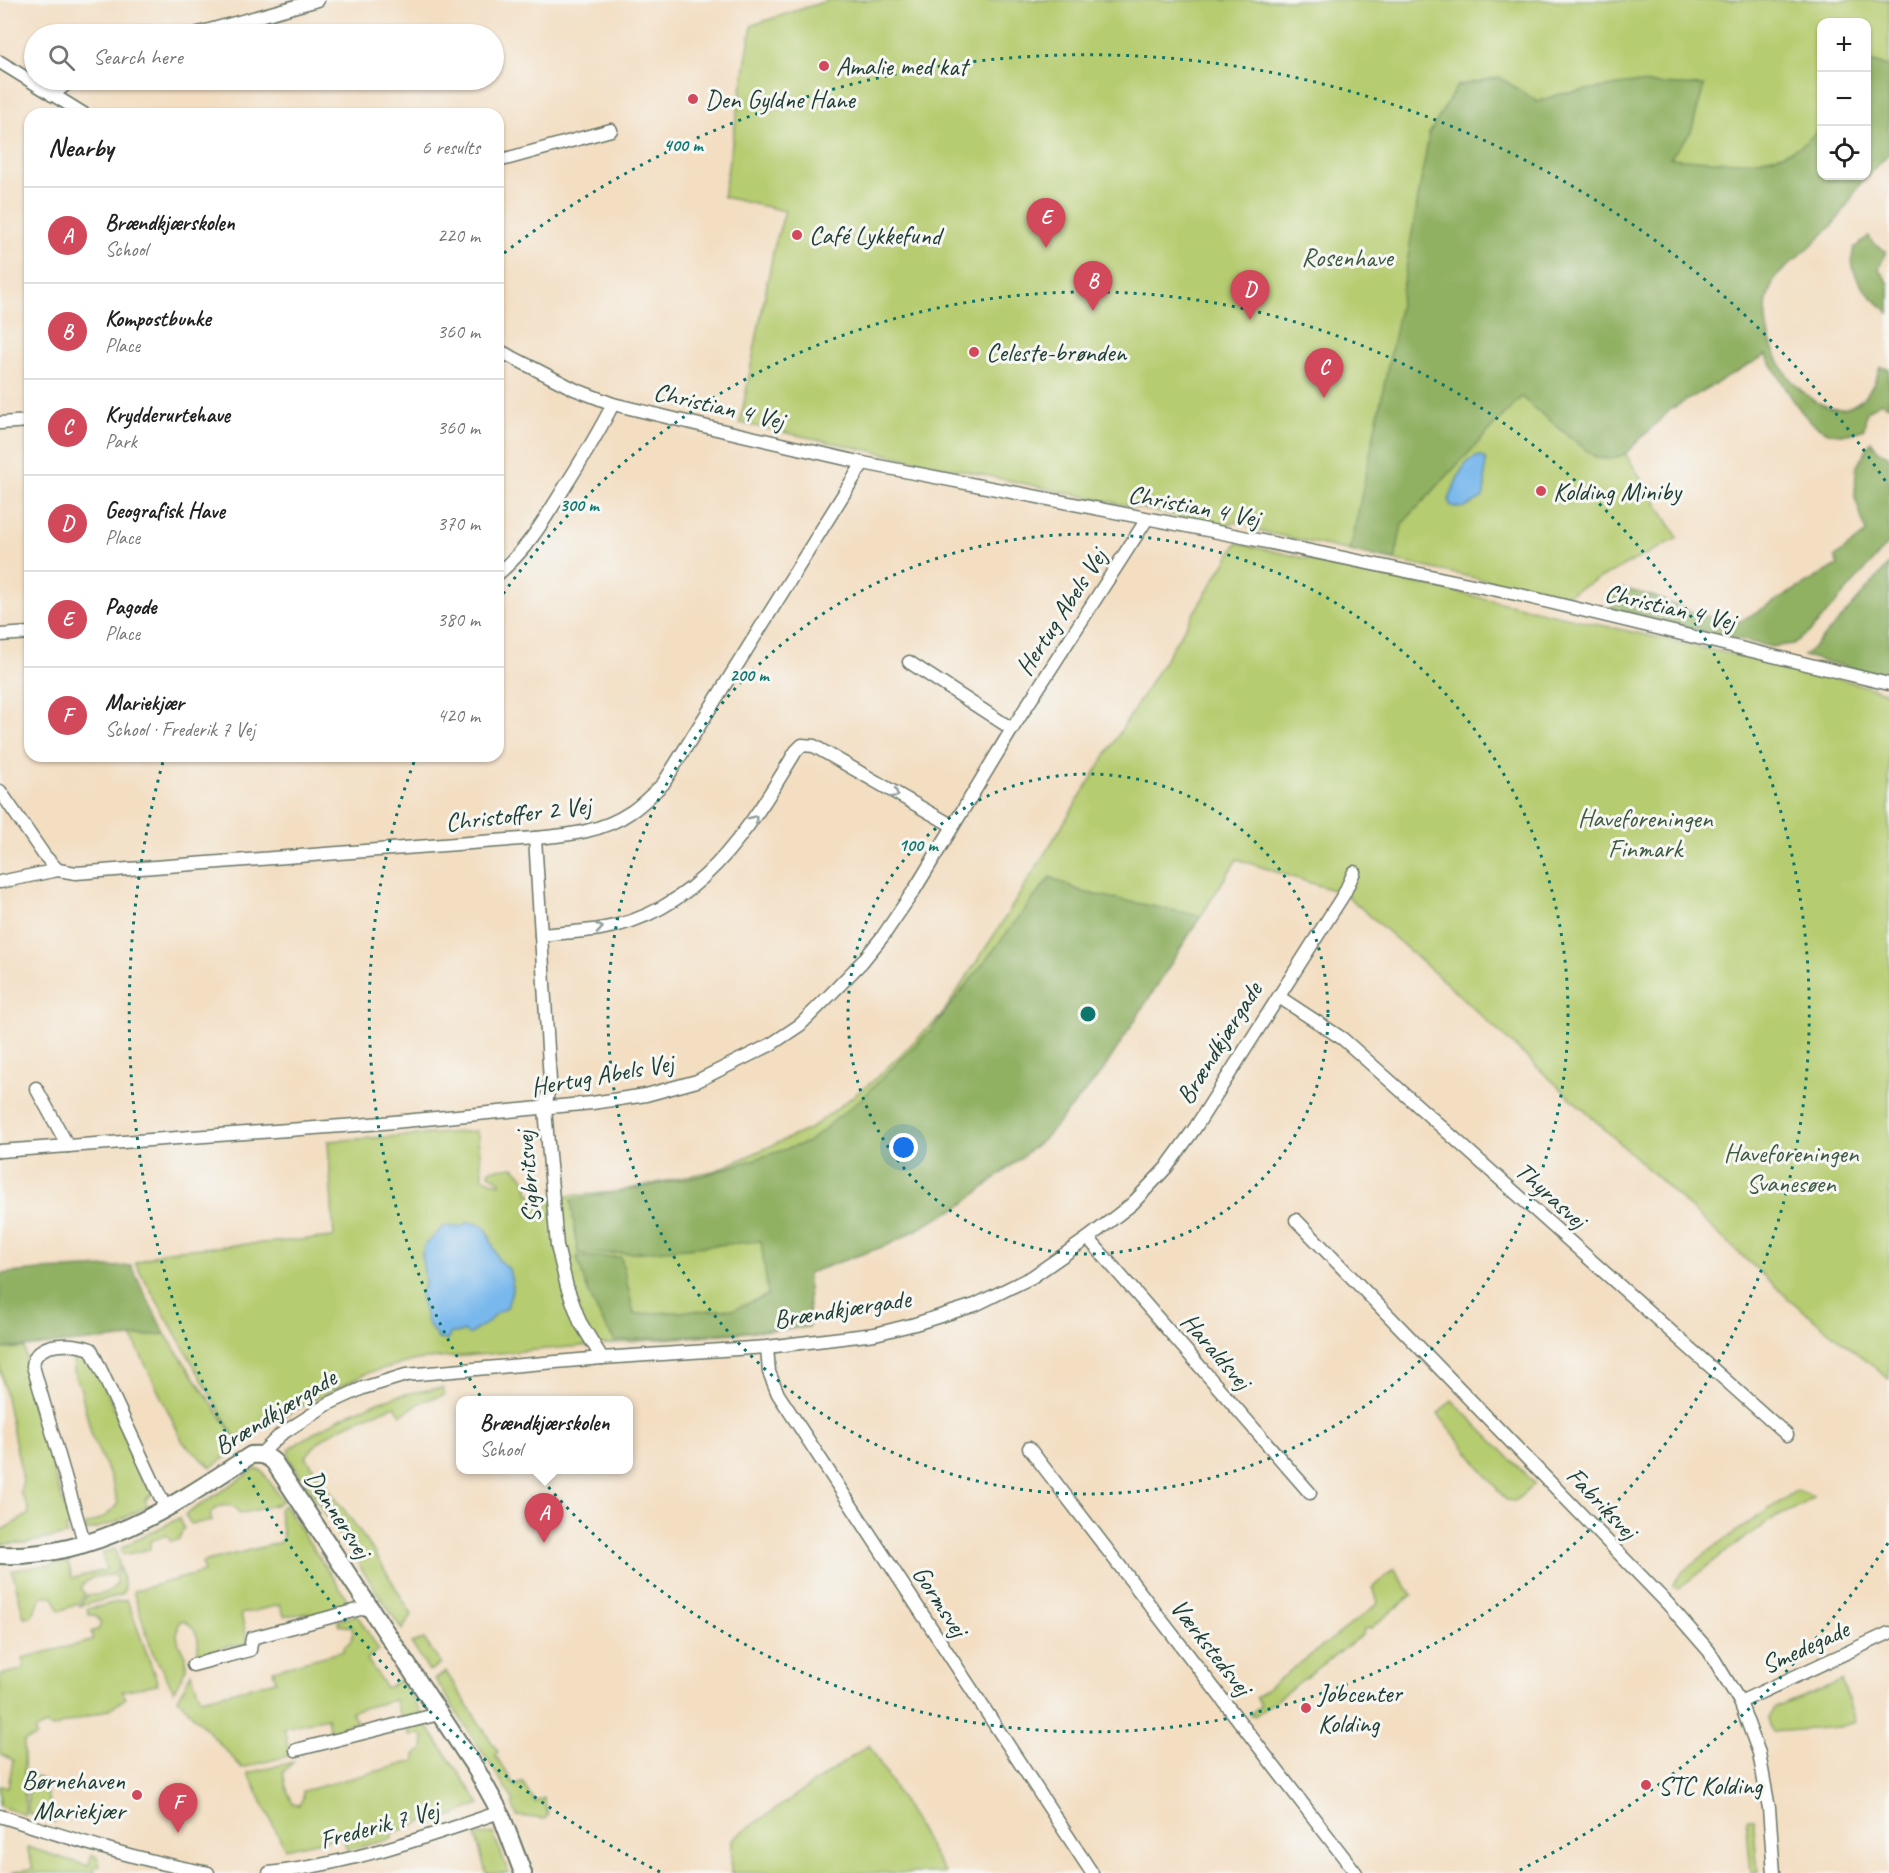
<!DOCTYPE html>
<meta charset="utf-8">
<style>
body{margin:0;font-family:Caveat,sans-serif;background:#f6f6f6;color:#222}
.controls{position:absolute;right:18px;top:18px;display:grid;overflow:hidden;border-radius:12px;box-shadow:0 2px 4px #0004}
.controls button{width:54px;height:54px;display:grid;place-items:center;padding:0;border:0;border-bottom:2px solid #e0e0e0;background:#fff;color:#222;font:30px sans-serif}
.you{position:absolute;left:904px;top:1148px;width:21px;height:21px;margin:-15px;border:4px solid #fff;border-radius:50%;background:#1a73e8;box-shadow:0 0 0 9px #1a73e833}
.badge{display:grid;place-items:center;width:39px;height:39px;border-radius:50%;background:#d1495b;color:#fff;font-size:20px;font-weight:700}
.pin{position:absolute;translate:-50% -50px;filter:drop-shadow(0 2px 3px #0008)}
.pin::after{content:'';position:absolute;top:32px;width:21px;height:18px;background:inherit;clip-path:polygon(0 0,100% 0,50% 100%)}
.popup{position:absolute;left:456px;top:1396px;width:177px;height:78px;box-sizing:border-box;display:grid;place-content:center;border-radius:12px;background:#fff;filter:drop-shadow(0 2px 4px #0005);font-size:20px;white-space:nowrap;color:#767676}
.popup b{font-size:22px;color:#222}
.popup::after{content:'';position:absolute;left:50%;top:100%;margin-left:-12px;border:12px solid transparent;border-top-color:#fff}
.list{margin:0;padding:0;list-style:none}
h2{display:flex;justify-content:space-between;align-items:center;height:78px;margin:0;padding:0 24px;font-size:26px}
h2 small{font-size:20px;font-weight:400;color:#767676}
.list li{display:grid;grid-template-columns:39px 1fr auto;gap:18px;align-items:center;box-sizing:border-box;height:96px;padding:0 24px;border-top:2px solid #e0e0e0}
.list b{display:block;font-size:22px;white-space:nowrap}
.list p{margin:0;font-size:20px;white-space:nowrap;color:#767676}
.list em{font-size:20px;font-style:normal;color:#767676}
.icon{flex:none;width:33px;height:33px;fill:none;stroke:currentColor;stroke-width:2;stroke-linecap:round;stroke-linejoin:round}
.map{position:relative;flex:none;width:1889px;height:1873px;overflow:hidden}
.search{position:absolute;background:#fff;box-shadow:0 2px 4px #0004;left:24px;top:24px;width:480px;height:66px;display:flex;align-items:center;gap:15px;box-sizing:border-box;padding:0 21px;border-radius:33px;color:#767676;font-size:22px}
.panel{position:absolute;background:#fff;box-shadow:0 2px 4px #0004;left:24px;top:108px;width:480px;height:654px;border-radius:18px}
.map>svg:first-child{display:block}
.green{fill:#b6cc70;stroke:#6a8452;stroke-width:1.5}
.forest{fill:#90b062;stroke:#58764b;stroke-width:1.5}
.water{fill:#78b8ec;stroke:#4c7a90;stroke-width:1.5}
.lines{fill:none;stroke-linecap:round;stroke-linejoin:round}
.minor-casing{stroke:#697566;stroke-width:15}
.tertiary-casing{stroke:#697566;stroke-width:20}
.minor{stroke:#fff;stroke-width:12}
.tertiary{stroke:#fff;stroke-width:16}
.oneway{stroke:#8f9e9a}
.ring{fill:none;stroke:#0f766e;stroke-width:3;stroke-dasharray:3 6}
.poi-dot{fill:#d1495b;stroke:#f6f6f2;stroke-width:2}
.labels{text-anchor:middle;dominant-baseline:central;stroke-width:6;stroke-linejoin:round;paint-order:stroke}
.poi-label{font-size:26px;fill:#1f3d34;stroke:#f6f6f2;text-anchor:start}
.park-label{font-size:26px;fill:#3d5a40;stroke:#f6f6f2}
.street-label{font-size:26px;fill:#1f3d34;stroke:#f6f6f2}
.centre{fill:#0f766e;stroke:#f6f6f2;stroke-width:3}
.ring-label{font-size:18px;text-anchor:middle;font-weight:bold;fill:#0f766e;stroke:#f6f6f2;stroke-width:6;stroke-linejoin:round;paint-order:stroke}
</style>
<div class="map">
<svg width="1889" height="1873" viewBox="0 0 1889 1873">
<rect width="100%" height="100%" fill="#f6f6f2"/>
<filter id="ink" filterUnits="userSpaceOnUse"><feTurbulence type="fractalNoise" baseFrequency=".0167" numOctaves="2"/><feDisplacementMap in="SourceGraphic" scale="12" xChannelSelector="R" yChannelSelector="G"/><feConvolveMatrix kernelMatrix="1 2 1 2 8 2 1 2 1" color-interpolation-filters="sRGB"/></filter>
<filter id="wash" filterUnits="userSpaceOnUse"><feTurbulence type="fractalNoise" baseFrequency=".008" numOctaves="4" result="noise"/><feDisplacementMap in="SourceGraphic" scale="24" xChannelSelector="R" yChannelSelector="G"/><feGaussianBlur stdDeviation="1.35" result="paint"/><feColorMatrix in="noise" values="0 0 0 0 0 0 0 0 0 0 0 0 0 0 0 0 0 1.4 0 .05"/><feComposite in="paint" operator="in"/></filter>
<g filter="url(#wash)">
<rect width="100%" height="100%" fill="#f3dec2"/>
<g class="green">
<path d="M 829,0 L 1889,0 L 1889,143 L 1867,170 L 1866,22 L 1822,22 L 1822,176 L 1625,453 L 1678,538 L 1563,597 L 1250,529 L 1249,524 L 1234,522 L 1227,527 L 740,423 L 774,248 L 785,211 L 723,197 L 752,25 Z"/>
<path d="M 1237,543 L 1837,678 L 1889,693 L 1889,1379 L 1789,1299 L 1447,984 L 1345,894 L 1237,859 L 1102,1072 L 1045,1138 L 962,1205 L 890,1244 L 808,1273 L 809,1327 L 416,1360 L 367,1373 L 271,1422 L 240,1445 L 241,1447 L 211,1467 L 183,1442 L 132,1337 L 165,1334 L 236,1439 L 135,1263 L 167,1251 L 334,1237 L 328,1141 L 477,1131 L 483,1178 L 500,1184 L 500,1181 L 489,1174 L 489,1170 L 514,1167 C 521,1175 530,1182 528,1193 L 542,1198 L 615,1192 L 717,1170 L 811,1128 L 873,1081 L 941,1016 L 1000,926 Z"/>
<path d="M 25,1348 L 27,1373 L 53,1455 L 53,1471 L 67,1515 L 73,1525 L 66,1528 L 67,1535 L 26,1543 L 0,1544 L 0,1531 L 28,1515 L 29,1509 L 20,1492 L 23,1480 L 0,1368 L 0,1349 Z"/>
<path d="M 76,1349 L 85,1352 L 92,1359 L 120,1422 L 144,1483 L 153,1493 L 145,1500 L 148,1506 L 114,1523 L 86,1531 L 86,1525 C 100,1520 110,1515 118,1503 L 111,1478 L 92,1437 L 80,1386 L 75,1377 L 73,1361 L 63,1351 Z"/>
<path d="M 443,1388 L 444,1395 L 423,1401 L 401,1415 L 395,1406 C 367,1416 322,1430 306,1457 C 323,1485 345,1509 363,1536 C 381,1561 396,1589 412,1615 L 402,1630 L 288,1457 L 289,1449 C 340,1415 381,1394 443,1388 Z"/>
<path d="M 1452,1400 L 1535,1484 L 1515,1501 L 1506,1500 L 1438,1414 Z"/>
<path d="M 255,1469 L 262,1471 L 282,1500 L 278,1504 L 240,1514 L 235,1507 C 224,1504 217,1505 210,1514 L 212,1521 L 191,1524 L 185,1515 Z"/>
<path d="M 1797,1490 L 1813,1497 C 1801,1508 1787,1511 1773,1519 C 1739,1540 1709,1565 1678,1589 L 1672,1586 L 1681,1573 L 1717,1545 Z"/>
<path d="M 284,1505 L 351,1605 L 311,1616 L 310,1613 L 284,1616 L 280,1605 L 241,1614 L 248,1643 L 232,1647 L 231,1645 L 197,1657 C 200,1640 199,1631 184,1620 L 179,1622 L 177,1635 L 179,1645 L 186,1657 L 186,1668 L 174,1691 L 152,1651 L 133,1591 L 204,1572 L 202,1562 L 279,1543 L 283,1538 L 279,1509 Z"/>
<path d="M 179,1518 L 184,1528 L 178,1540 L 170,1541 L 167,1535 L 150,1541 L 150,1549 L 123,1555 L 121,1548 Z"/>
<path d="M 115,1549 L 119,1564 L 113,1575 C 100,1576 87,1575 81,1589 L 85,1594 L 78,1604 L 59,1611 L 53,1596 L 42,1596 L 32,1616 L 24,1617 L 12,1570 L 68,1562 L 72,1578 L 106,1570 L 102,1553 Z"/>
<path d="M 120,1567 L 125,1589 L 121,1595 L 80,1606 L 87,1595 C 99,1596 110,1593 117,1583 L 115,1577 Z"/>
<path d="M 1394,1569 L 1412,1595 L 1371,1628 L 1364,1629 L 1363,1634 L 1255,1716 L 1250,1714 L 1261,1705 L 1256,1697 L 1375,1606 L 1378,1602 L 1373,1587 Z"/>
<path d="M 127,1600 L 158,1684 L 122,1691 L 126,1698 L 110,1709 L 52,1728 L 45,1725 L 35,1731 L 36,1737 L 24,1741 L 25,1815 L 0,1806 L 0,1786 L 8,1787 L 13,1760 L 0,1754 L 0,1675 L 24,1669 L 22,1658 L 91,1641 L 93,1639 L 91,1632 L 99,1629 L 101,1622 L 95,1615 L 89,1615 L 87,1609 Z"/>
<path d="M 357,1615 L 379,1650 L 367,1659 L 386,1688 L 400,1680 L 422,1713 L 401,1720 L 395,1700 L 351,1711 L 357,1722 L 342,1726 L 343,1732 L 331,1736 L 327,1718 L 284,1728 L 289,1753 L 288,1756 L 242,1768 L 178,1699 L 191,1673 L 201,1699 L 276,1681 L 273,1670 L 344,1651 L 344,1647 C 352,1641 354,1637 352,1627 L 339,1625 L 338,1621 Z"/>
<path d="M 424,1639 L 441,1664 L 429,1671 L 411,1643 Z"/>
<path d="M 446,1672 L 498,1752 L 495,1755 L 515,1786 L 522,1782 L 535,1802 L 544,1798 L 548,1815 L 545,1819 L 517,1816 L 512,1804 L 514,1801 L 435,1679 Z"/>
<path d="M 1842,1681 L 1855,1722 L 1839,1727 L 1772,1732 L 1768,1718 L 1774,1708 Z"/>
<path d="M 426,1725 L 480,1804 L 430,1825 L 429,1819 L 392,1833 L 392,1839 L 347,1850 L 343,1836 L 285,1849 L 248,1773 L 293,1762 L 283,1772 L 286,1787 L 293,1804 L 299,1805 L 303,1798 L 303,1791 L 415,1761 L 415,1754 L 423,1750 L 424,1737 L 420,1734 L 409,1735 L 409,1729 Z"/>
<path d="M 869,1745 L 945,1873 L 731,1873 L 732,1839 Z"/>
<path d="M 28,1773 L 43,1780 L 55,1822 L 28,1813 Z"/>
<path d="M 1746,1819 L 1753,1819 L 1758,1873 L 1751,1873 Z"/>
<path d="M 493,1833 L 509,1873 L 486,1873 L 476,1836 Z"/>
<path d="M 27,1847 L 88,1866 L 92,1855 L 97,1857 L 100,1866 L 94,1867 L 95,1873 L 11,1873 L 33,1868 Z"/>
</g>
<g class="forest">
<path d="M 1867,60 L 1889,67 L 1889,154 C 1880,164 1868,173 1860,184 C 1852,196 1845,211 1835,222 C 1822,238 1803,252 1788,266 C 1784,270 1778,274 1775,279 C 1733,351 1849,472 1880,367 L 1889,369 L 1889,406 L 1881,402 L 1867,411 L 1864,429 C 1810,453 1789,389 1766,355 L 1671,409 L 1625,454 L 1611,459 L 1596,458 L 1521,397 L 1402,524 L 1395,560 L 1350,551 L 1396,327 L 1429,134 L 1457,86 L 1499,77 L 1538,102 L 1556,95 L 1631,83 L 1704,86 L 1691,132 L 1670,158 C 1713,161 1761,169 1800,146 C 1808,141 1815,133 1821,127 L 1822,176 L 1866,176 Z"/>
<path d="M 1869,236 L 1873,243 L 1886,251 L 1879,269 L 1889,284 L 1889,313 C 1870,296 1845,276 1854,248 Z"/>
<path d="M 1871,441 L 1878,451 L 1889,455 L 1889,543 L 1810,632 L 1793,644 L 1771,647 L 1611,609 L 1611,596 L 1622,588 L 1660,598 L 1686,610 L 1719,620 L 1739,622 L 1838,565 L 1835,557 L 1866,533 L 1855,497 L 1856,468 Z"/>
<path d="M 1889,564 L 1889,678 L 1804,656 L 1836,624 Z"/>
<path d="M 1050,877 L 1083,892 L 1201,916 L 1102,1072 L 1045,1138 L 962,1205 L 890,1244 L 808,1273 L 809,1327 L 615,1341 C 595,1312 587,1291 577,1257 L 621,1257 L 634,1314 L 735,1309 L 768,1295 L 761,1241 L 632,1253 L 578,1254 L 571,1200 L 702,1176 L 808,1142 L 863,1097 L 933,1028 Z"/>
<path d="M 131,1266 L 165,1334 L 0,1349 L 0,1274 L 40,1270 Z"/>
</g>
<g class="water">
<path d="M 1481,456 L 1486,459 C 1484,472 1487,485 1483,497 C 1471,504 1464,512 1450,505 L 1449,500 C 1455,485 1462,457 1481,456 Z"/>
<path d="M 468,1222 L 479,1224 L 487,1230 L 498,1259 L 509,1269 L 513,1287 L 507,1308 C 496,1312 495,1315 487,1323 C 482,1327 476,1329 471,1334 L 467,1334 L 464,1331 L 460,1333 L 451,1333 L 447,1340 L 438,1339 L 427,1322 L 420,1295 L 425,1283 L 422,1253 L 425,1245 L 444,1226 L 461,1227 Z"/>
</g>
</g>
<g filter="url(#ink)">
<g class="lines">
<g class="minor-casing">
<g id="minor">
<path d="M 195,34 L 318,0"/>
<path d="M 0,62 L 84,114"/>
<path d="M 52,95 L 72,80"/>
<path d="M 498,161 L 611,130"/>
<path d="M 498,350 L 574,389 L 613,404 L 712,428 L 863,463 L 1238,536 L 1516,594 L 1889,684"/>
<path d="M 0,423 L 30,421"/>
<path d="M 498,574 C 528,549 546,517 566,485 C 583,458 599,432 613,404"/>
<path d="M 0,635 L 30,633"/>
<path d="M 909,662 L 1012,729"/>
<path d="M 0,791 L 44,855 L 58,870 L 76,873 L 535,838 C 569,835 602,832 631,812 C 642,805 653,793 663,784 L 863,463"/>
<path d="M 535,838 L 550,1081 L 545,1109 L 557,1246 L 567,1287 L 580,1322 L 602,1358"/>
<path d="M 0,882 L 58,870"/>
<path d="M 541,935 C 560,933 581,932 600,929 C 699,913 749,829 796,751 L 802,745 L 814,746 L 953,826"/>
<path d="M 1279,997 L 1343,1039 L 1787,1435"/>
<path d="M 36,1088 L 68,1146"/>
<path d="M 0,1151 L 383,1123 L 592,1103 L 646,1095 L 697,1081 L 770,1045 L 800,1025 L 830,995 L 862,962 L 883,936 L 915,889 L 1012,729 L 1147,519"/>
<path d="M 1296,1220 L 1668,1604 L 1709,1651 L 1740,1702 L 1759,1753 L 1769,1808 L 1774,1873"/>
<path d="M 1088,1238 L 1310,1493"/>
<path d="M 767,1347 L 769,1372 L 778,1394 L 1092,1873"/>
<path d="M 1029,1448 L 1356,1873"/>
<path d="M 261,1454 L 280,1435 L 328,1404 L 363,1388 L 406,1375 L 602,1358 L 767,1347 L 875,1334 L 915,1324 L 975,1305 L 1032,1277 L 1088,1238 L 1132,1204 L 1166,1168 L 1195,1128 L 1344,894 L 1354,872"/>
<path d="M 85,1545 L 33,1366 C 34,1340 73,1343 91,1349 L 166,1509"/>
<path d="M 193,1665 L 250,1650 L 252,1638 L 368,1607"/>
<path d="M 1740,1702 L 1889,1633"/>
<path d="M 296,1750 L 439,1714"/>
<path d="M 0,1816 C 69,1838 137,1860 208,1873"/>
<path d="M 269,1873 C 349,1864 424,1838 500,1812"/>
</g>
</g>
<g class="tertiary-casing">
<path id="tertiary" d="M 0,1555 C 96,1559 175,1505 251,1455 C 261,1454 266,1455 274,1462 L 476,1769 L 500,1812 L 523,1873"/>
</g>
<use href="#minor" class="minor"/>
<use href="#tertiary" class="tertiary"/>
</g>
<defs><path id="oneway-chevron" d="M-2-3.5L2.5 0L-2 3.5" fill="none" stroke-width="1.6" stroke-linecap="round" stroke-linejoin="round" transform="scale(1.5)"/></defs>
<g class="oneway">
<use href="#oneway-chevron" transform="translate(895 794) rotate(29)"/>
<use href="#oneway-chevron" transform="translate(754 819) rotate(-54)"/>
<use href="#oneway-chevron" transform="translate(599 928) rotate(-9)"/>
</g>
</g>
<g class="ring">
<circle cx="1088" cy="1014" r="240"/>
<circle cx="1088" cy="1014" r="480"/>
<path d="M498 601A720 720 0 1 1 414 762"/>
<path d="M1888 1543A959 959 0 0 1 1516 1872M660 1872A959 959 0 0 1 164 758M504 253A959 959 0 0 1 1888 485"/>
</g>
<g class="poi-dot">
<circle cx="824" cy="66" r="6"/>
<circle cx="693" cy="99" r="6"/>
<circle cx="797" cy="235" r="6"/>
<circle cx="974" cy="352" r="6"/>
<circle cx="1541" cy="491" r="6"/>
<circle cx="1306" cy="1708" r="6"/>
<circle cx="1646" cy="1785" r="6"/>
<circle cx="137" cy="1795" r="6"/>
</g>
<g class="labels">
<g class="poi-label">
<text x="836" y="66">Amalie med kat</text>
<text x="705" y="99">Den Gyldne Hane</text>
<text x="809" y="235">Café Lykkefund</text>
<text x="986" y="352">Celeste-brønden</text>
<text x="1553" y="491">Kolding Miniby</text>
<text x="1318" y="1693">Jobcenter<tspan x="1318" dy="30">Kolding</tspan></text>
<text x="125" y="1780" text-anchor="end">Børnehaven<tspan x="125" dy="30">Mariekjær</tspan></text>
<text x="1658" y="1785">STC Kolding</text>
</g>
<g class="park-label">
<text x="1347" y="257">Rosenhave</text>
<text x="1645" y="818">Haveforeningen<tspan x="1645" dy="30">Finmark</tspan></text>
<text x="1791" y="1153">Haveforeningen<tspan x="1791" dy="30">Svanesøen</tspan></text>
</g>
<g class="street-label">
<text transform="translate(719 406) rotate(13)">Christian 4 Vej</text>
<text transform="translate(1194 506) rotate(11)">Christian 4 Vej</text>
<text transform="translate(1670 607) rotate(13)">Christian 4 Vej</text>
<text transform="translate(1061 612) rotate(-57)">Hertug Abels Vej</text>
<text transform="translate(518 814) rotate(-7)">Christoffer 2 Vej</text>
<text transform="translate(1219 1043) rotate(-58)">Brændkjærgade</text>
<text transform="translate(602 1075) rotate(-10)">Hertug Abels Vej</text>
<text transform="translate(528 1177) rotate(-95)">Sigbritsvej</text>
<text transform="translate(1551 1195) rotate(42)">Thyrasvej</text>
<text transform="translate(842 1309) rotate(-9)">Brændkjærgade</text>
<text transform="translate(1216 1351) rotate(49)">Haraldsvej</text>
<text transform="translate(275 1412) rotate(-32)">Brændkjærgade</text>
<text transform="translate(1602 1503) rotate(46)">Fabriksvej</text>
<text transform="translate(338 1514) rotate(57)">Dannersvej</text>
<text transform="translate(940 1601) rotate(57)">Gormsvej</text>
<text transform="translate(1211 1647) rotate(52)">Værkstedsvej</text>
<text transform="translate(1805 1647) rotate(-25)">Smedegade</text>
<text transform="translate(379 1825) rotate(-15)">Frederik 7 Vej</text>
</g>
</g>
<circle cx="1088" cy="1014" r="9" class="centre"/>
<g class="ring-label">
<text x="683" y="151">400 m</text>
<text x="579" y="511">300 m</text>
<text x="749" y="681">200 m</text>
<text x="918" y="851">100 m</text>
</g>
</svg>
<div class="controls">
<button>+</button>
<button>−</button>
<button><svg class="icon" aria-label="locate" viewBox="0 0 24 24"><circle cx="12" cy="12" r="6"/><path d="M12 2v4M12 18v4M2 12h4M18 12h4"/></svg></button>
</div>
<div class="you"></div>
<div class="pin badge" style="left:544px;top:1543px">A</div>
<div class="popup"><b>Brændkjærskolen</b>School</div>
<div class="pin badge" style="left:1093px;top:311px">B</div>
<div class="pin badge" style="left:1324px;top:398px">C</div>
<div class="pin badge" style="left:1250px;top:320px">D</div>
<div class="pin badge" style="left:1046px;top:248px">E</div>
<div class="pin badge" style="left:178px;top:1833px">F</div>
<div class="search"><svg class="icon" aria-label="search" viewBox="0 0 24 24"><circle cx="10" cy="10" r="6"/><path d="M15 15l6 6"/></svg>Search here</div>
<section class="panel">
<h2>Nearby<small>6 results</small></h2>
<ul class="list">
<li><span class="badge">A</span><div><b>Brændkjærskolen</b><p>School</p></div><em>220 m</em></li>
<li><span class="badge">B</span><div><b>Kompostbunke</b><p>Place</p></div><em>360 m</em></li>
<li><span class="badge">C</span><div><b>Krydderurtehave</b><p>Park</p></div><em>360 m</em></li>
<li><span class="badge">D</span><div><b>Geografisk Have</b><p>Place</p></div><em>370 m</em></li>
<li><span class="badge">E</span><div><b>Pagode</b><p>Place</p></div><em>380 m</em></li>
<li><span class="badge">F</span><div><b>Mariekjær</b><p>School · Frederik 7 Vej</p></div><em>420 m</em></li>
</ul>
</section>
</div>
